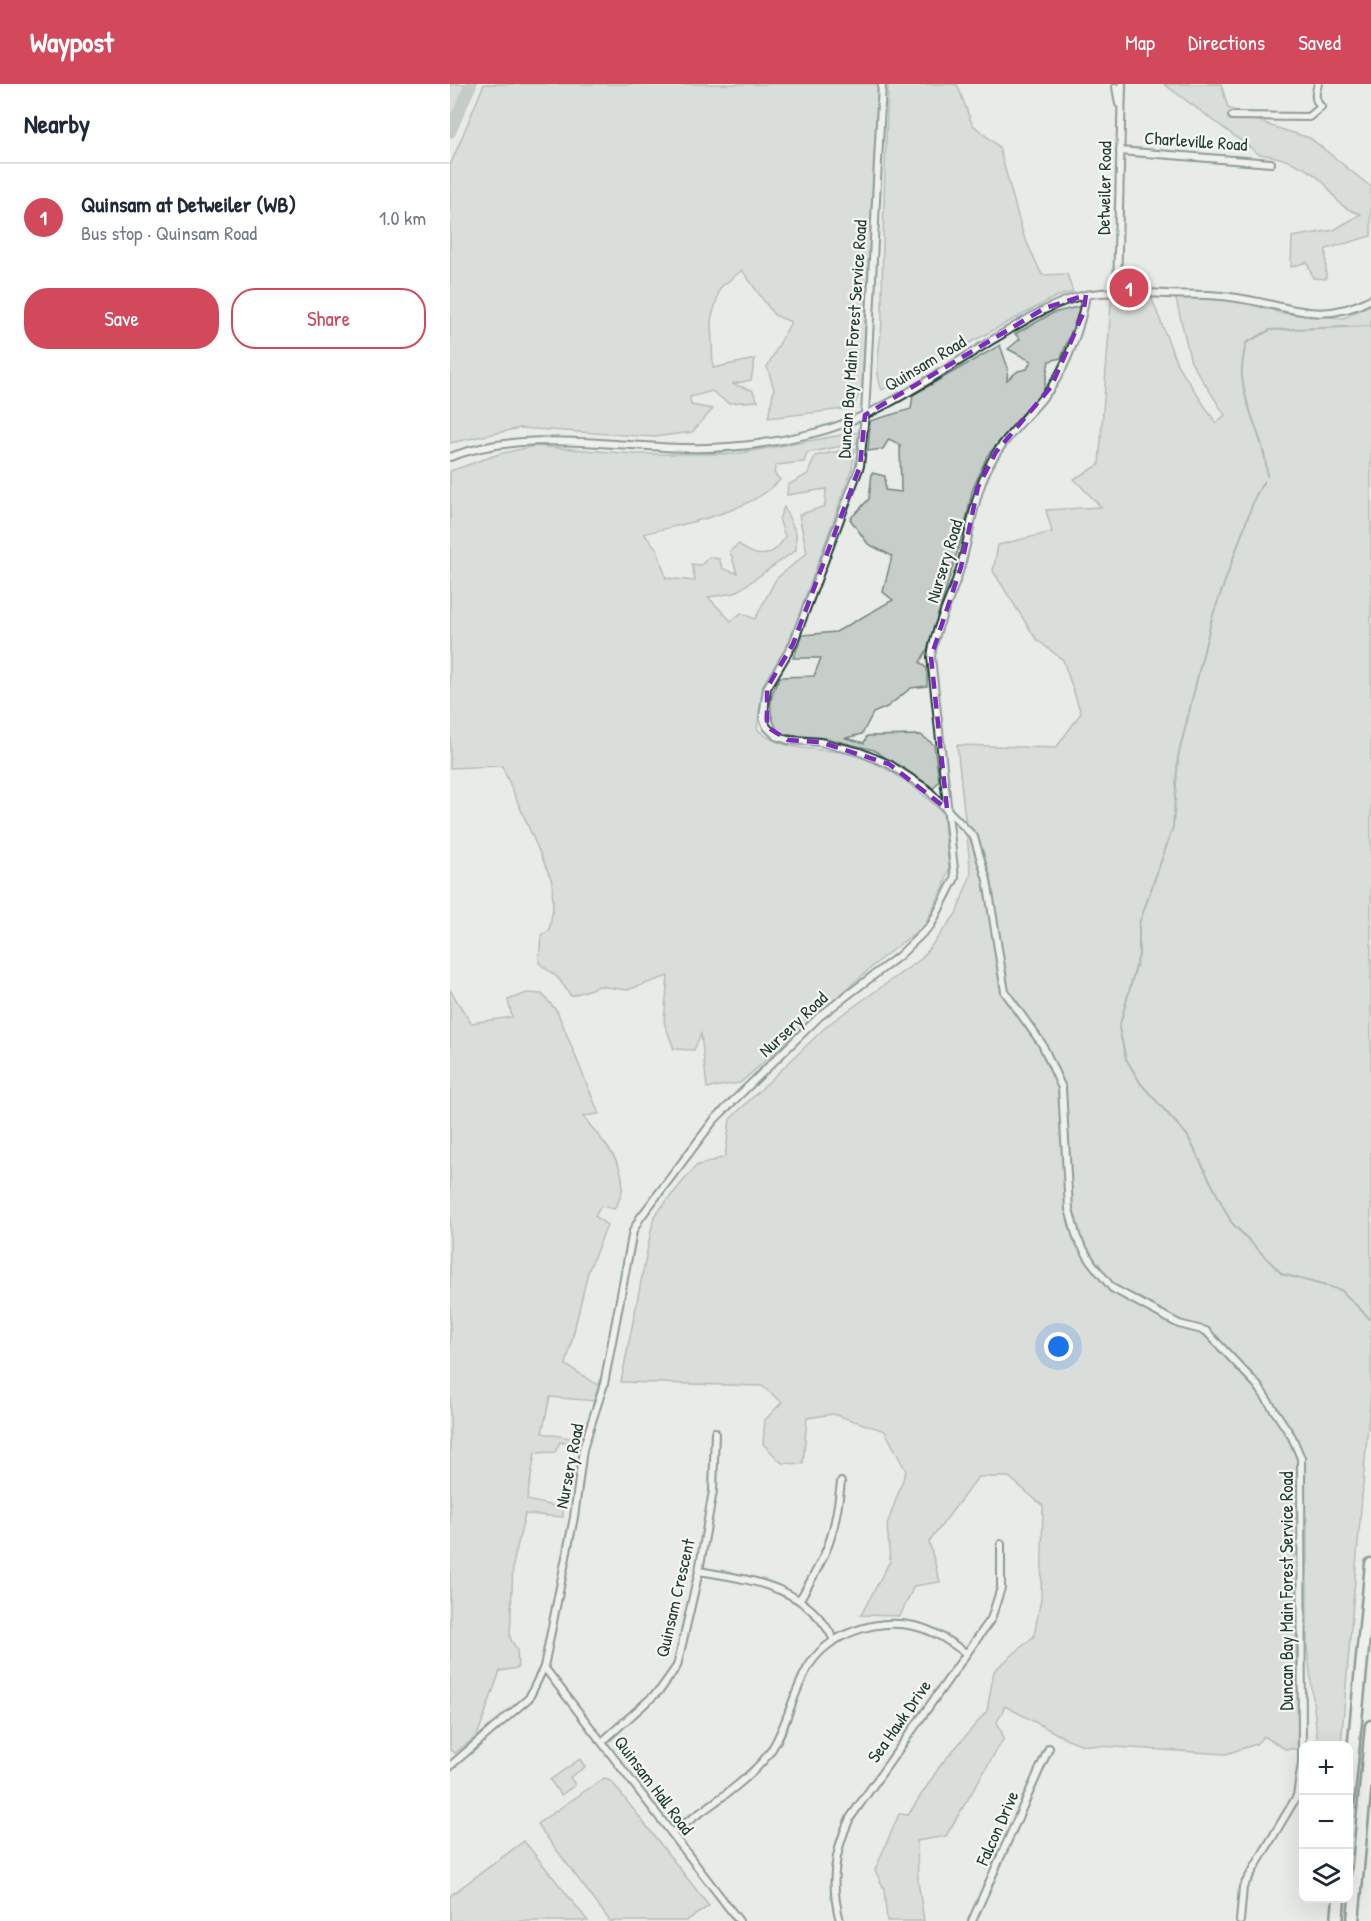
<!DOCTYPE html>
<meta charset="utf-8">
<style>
body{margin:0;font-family:"Patrick Hand",sans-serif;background:#f6f6f7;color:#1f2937}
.controls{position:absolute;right:18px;bottom:18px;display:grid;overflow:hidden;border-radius:12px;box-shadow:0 6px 24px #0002}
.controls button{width:54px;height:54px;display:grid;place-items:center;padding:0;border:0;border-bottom:2px solid #e0e1e3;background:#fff;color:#1f2937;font:30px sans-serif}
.you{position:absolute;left:609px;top:1263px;width:21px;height:21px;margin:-15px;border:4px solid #fff;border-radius:50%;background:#1a73e8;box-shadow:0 0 0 9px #1a73e833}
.badge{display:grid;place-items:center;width:39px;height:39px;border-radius:50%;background:#d1495b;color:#fff;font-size:20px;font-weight:700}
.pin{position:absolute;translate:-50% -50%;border:3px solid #fff;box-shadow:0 2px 6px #0006}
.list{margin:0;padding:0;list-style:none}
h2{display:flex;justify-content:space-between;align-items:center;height:78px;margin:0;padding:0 24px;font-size:26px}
h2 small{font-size:20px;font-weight:400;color:#747a83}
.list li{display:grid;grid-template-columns:39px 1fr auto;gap:18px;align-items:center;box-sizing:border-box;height:108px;padding:0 24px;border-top:2px solid #e0e1e3}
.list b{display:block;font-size:22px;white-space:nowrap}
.list p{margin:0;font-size:20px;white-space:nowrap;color:#747a83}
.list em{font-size:20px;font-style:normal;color:#747a83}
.actions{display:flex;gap:12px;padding:18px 24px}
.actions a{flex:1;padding:14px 0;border:2px solid #d1495b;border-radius:24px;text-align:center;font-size:21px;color:#d1495b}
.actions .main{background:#d1495b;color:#fff}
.icon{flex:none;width:33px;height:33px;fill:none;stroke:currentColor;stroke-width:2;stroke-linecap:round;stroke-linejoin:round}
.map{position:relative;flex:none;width:921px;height:1837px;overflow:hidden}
header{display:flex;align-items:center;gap:36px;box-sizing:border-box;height:84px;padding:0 30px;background:#d1495b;color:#fff}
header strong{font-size:28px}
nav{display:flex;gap:33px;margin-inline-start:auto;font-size:21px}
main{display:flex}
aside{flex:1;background:#fff}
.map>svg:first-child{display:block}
.green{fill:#c7cec9;stroke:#73867e;stroke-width:1.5}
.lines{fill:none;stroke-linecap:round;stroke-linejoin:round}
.stream{stroke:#687c75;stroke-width:2}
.river{stroke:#99a6a0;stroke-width:12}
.street-casing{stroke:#1f3d34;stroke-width:10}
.highway-casing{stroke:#1f3d34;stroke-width:15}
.street{stroke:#f6f6f2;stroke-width:6}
.highway{stroke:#f6f6f2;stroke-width:10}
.marked{fill:none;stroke:#7b2cbf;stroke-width:4.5;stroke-dasharray:12 8;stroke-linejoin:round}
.labels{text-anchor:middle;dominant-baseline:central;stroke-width:4.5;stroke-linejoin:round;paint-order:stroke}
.street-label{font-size:18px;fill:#1f3d34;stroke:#f6f6f2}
</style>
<header>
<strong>Waypost</strong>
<nav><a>Map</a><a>Directions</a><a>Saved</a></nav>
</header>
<main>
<aside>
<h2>Nearby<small></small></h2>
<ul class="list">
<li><span class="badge">1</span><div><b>Quinsam at Detweiler (WB)</b><p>Bus stop · Quinsam Road</p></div><em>1.0 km</em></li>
</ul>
<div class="actions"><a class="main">Save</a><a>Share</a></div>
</aside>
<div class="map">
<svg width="921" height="1837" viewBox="0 0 921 1837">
<rect width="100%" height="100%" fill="#e9ebe7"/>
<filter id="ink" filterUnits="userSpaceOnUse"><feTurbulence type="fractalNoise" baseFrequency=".0167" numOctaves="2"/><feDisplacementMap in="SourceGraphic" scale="12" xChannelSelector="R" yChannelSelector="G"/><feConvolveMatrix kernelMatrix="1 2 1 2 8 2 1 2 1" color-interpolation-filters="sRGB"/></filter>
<g filter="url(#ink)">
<g class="green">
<path d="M 0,0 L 21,0 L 0,48 Z"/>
<path d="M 34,0 L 428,0 L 412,303 L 403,324 L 318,334 L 324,305 L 317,283 L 341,238 L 324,231 L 292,186 L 270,204 L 261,236 L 263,284 L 305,275 L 301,296 L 282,300 L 302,306 L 308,317 L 278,319 L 262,307 L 240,313 L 241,321 L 263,325 L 242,348 L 204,353 L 70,344 L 0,359 L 0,82 Z"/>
<path d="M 438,0 L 507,0 L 522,40 L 549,63 L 573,150 L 592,191 L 617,190 L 623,208 L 605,213 L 432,306 C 422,283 432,259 432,234 C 432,156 435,78 438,0 Z"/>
<path d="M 714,0 L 771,0 L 778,24 L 824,43 L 860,54 L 921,103 L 921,152 L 876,165 L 876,195 L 863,194 L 857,178 L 841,183 L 842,153 L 884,146 L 911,130 C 885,122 889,115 873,98 C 857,82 830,72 809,70 Z"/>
<path d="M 662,207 L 700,210 L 728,282 L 766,339 L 775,331 L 741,278 L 725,211 L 787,211 L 830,229 L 894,234 L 921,220 L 921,1305 L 891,1661 L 868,1661 L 857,1561 L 857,1434 L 843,1435 L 849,1665 L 835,1665 L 814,1652 L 806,1660 L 776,1670 L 633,1661 L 613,1653 L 555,1622 L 547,1638 L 554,1654 L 496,1752 L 467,1757 L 468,1797 L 474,1837 L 437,1837 L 434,1805 L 425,1786 L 449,1730 L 458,1731 L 490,1682 L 537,1627 L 544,1587 L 584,1552 L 591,1515 L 593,1422 L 559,1393 L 528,1393 L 479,1458 L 490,1498 L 464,1502 L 450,1532 L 411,1531 L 440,1477 L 437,1441 L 456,1387 L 435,1347 L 383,1330 L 357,1334 L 353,1380 L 332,1379 L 313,1360 L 315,1336 L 332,1318 L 312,1302 L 171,1298 L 204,1132 L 246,1082 L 275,1073 L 280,1035 L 379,940 L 471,875 L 506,830 L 521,790 L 507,661 L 606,664 L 631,629 L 613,576 L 586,555 L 543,487 L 548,461 L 602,448 L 596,426 L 651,423 L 624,395 L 649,381 Z"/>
<path d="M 631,222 L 611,274 L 599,277 L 594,305 L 537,372 L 522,407 L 515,442 L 479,562 L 470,578 L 477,585 L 477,602 L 461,604 L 437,623 L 423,629 L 412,650 L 396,654 L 414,659 L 417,652 L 471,651 L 484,661 L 489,697 L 483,705 L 424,666 L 375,654 L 330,650 C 317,631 318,613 330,593 L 364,592 L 371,574 L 343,574 L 353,551 L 386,548 L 443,516 L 433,508 L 442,472 L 418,460 L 400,435 L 419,415 L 422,389 L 435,392 L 435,406 L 451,408 L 450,361 L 439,355 L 433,365 L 418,367 L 420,337 L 461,325 L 463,311 L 550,261 L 558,284 L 557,296 L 568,287 L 577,285 L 581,277 L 558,265 L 570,255 L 565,250 L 603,229 Z"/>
<path d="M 409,348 L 407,359 L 357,369 L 354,378 L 326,381 L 324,389 L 330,396 C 297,430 238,438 194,450 L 207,465 L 216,494 L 245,497 L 242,480 L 251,481 L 259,473 L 269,475 L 273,485 L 287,489 L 280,467 L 289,460 C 306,476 325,474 335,452 L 329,435 L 334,423 L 346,449 L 346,466 L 285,509 L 258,513 L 281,537 L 291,529 L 305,535 L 326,495 L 357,469 L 349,431 L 375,422 L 376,405 L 337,411 L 338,401 L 358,390 L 365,372 L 405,364 L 402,384 L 385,432 L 338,561 L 313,601 L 307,645 C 336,673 378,660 413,674 C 444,686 470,706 493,729 L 499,785 L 494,802 L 475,841 L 432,874 L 290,999 L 257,1004 L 251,950 L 244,966 L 224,965 L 214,938 L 218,892 L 177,906 L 149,902 L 121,912 L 108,894 L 89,879 L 91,851 L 99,847 L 103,824 L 102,797 L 52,682 L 0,684 L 0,387 L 49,370 L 85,362 L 184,370 L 285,370 Z"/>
<path d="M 0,906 L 21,939 L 62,933 L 58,916 L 77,909 L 92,910 L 107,927 L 149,1030 L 133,1032 C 154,1061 189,1089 164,1125 L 151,1122 L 145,1132 L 157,1141 L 138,1188 L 116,1281 L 151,1303 L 145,1317 L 100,1313 L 92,1349 L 132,1356 L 129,1368 L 121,1368 L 120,1360 L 110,1358 L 105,1368 L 85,1369 L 77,1416 L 113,1424 L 113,1433 L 75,1430 L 63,1480 L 60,1554 L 67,1566 L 68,1584 L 50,1587 L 27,1652 L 5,1669 L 0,1666 Z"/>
<path d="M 130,1675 L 135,1683 L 120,1693 L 125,1701 L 111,1711 L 100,1696 Z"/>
<path d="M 154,1694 L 162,1698 L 259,1822 L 236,1837 L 160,1837 L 87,1740 Z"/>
<path d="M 74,1757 L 138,1837 L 0,1837 L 0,1812 Z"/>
</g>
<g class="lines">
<g class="stream">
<path d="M 817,392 C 816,357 795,327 792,292 C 791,281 794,269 796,259 L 820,246 L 921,242"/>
<path d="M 814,397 L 805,413 L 762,534 L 728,673 L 723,743 L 689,840 L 689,871 L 669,944 L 676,975 L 691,1000 L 737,1051 L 781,1138 L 832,1190 L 891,1206 L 921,1236"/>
</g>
<path class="river" d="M 0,48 L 21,0"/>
<g class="street-casing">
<g id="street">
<path d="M 432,0 L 415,331 L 410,382 L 343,560 L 317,604 L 313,634 L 317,643 L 326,652 L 338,656 L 370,658 L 410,668 L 439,680 L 477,705 L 524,753 L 537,796 L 555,908 L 592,960 L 612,1004 L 619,1125 L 627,1154 L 642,1179 L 662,1204 L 729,1240 L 756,1247 L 808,1302 L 842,1353 L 851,1374 L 852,1679 L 847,1712 L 793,1803 L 790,1837"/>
<path d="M 666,3 L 669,20"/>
<path d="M 782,32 L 859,33 L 871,23 C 864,16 865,9 868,0"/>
<path d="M 670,67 L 821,79"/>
<path d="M 667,208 L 672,0"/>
<path d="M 0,373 C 76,345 156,362 235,364 C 275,365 320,360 360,350 C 427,334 486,291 544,255 C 574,237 601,219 635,211 C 662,206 691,209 717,210 C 738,211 760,210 780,213 C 834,219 868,244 921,215"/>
<path d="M 249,1487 C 302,1496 357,1502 384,1556"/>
<path d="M 350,1515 C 378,1469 385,1452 391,1398"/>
<path d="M 94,1583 L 289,1837"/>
<path d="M 153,1657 L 210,1606 L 227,1582 L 249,1487 L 263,1407 L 265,1348"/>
<path d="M 0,1682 L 79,1614 L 94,1583 L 124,1433 L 133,1365 L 154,1300 L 183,1147 L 190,1134 L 264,1036 L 370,932 L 449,872 L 481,841 L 505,794 L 481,573 C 485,541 503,512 511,481 C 522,443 524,402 547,368 C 562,346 583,327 600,305 C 618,280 631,242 636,211"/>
<path d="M 222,1749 C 252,1726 298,1699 320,1668 C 337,1643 342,1611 357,1585 C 376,1550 426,1534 464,1542 C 484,1546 500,1558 516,1569"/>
<path d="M 390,1837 C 380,1800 384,1768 400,1734 L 541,1535 L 551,1504 L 551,1460"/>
<path d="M 522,1837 L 599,1664"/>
</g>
</g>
<g class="highway-casing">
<g id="highway">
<path d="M 898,1720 L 921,1480"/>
<path d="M 887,1837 L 889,1814"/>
<path d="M 903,1837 L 921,1642"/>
</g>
</g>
<use href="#street" class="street"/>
<use href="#highway" class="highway"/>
</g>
</g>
<path d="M0 0H921V1837H0ZM 636,211 L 633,230 L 601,303 L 546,368 L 528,403 L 511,483 L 481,573 L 497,725 L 439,680 L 370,658 L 338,656 L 317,643 L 317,604 L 343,560 L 410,382 L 415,331 L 595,224 Z" fill="#e9ebe7" fill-opacity=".55" fill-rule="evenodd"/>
<path class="marked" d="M 636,211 L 633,230 L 601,303 L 546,368 L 528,403 L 511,483 L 481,573 L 497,725 L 439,680 L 370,658 L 338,656 L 317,643 L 317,604 L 343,560 L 410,382 L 415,331 L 595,224 Z"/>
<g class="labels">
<g class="street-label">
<text transform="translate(746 57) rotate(4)">Charleville Road</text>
<text transform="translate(654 104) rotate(-89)">Detweiler Road</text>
<text transform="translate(402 255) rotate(-86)">Duncan Bay Main Forest Service Road</text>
<text transform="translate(475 279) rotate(-31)">Quinsam Road</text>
<text transform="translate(494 477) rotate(-73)">Nursery Road</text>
<text transform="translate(343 940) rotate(-43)">Nursery Road</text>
<text transform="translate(119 1382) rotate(-79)">Nursery Road</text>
<text transform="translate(836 1507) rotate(-90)">Duncan Bay Main Forest Service Road</text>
<text transform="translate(225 1514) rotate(-77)">Quinsam Crescent</text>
<text transform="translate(449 1637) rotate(-55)">Sea Hawk Drive</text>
<text transform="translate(204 1701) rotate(53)">Quinsam Hall Road</text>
<text transform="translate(547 1744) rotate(-66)">Falcon Drive</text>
</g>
</g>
</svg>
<div class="controls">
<button>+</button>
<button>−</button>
<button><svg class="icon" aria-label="layers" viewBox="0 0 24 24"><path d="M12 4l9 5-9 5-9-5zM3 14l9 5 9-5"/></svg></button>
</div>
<div class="you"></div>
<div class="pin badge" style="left:679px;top:204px">1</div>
</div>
</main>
